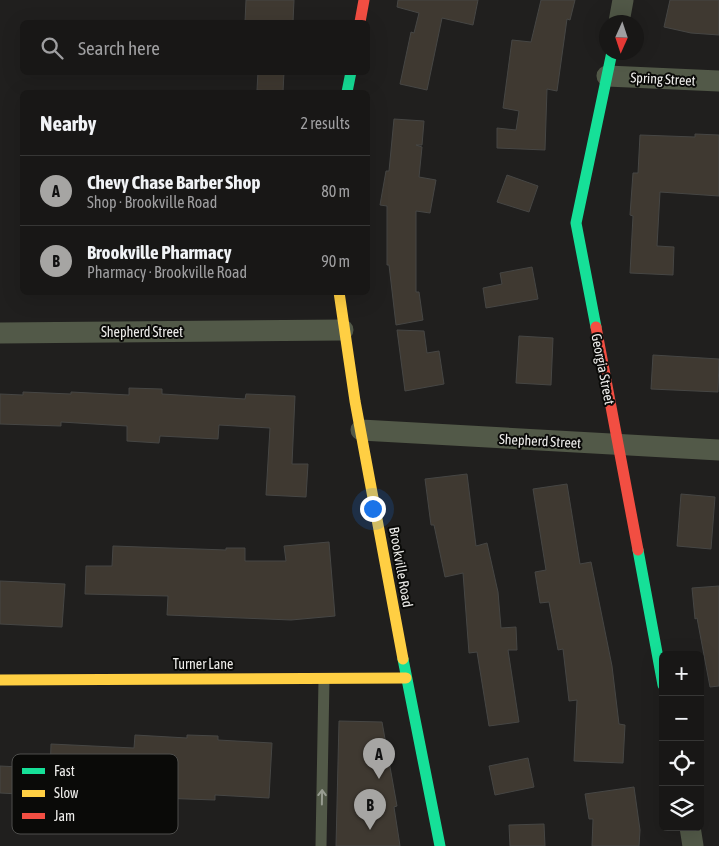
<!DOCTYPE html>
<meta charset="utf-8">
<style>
body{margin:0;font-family:"Asap Condensed",sans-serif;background:#21201f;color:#f1f3f6}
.controls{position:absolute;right:15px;bottom:15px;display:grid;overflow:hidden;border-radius:8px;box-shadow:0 5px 20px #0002}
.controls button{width:45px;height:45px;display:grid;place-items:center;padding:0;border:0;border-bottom:1px solid #363635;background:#181716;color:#f1f3f6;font:25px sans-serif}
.compass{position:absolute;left:599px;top:15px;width:45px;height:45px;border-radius:50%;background:#181716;box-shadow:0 5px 20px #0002;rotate:183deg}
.you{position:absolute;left:372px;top:508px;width:18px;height:18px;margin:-12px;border:4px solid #fff;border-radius:50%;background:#1a73e8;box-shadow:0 0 0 8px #1a73e833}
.badge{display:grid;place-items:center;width:32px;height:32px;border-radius:50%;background:#a6a5a3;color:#111;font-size:16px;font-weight:700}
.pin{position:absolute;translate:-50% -41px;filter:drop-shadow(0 1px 2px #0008)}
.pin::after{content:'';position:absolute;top:26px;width:18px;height:15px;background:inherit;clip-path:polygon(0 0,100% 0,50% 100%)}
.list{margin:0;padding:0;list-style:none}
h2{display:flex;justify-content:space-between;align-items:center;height:65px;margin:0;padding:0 20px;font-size:21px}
h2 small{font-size:16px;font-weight:400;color:#9f9fa1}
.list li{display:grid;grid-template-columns:32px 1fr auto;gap:15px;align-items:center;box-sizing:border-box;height:70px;padding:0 20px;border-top:1px solid #363635}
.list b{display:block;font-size:19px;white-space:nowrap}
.list p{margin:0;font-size:16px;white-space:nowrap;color:#9f9fa1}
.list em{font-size:16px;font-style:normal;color:#9f9fa1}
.icon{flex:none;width:28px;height:28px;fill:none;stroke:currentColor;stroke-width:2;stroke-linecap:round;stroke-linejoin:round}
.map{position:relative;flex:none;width:719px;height:846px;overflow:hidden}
.search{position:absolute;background:#181716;box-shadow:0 5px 20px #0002;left:20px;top:20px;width:350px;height:55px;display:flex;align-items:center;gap:12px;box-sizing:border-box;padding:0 18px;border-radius:8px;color:#9f9fa1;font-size:19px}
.panel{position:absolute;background:#181716;box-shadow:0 5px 20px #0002;left:20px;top:90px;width:350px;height:205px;border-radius:8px}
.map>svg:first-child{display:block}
.building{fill:#3f3931;stroke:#464644}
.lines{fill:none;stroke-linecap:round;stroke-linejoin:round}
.lane{stroke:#525948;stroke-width:11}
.street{stroke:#525948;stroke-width:21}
.fast{stroke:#16e098;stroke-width:11}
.slow{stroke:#ffcf43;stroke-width:11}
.jam{stroke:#f24e42;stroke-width:11}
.oneway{stroke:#989c91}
.labels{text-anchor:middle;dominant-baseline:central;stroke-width:4;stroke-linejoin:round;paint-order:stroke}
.street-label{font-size:14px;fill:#eeedeb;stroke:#0a0a08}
.key{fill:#0a0a08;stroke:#4e4e4c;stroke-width:1}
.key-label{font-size:14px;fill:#eeedeb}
</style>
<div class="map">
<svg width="719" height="846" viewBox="0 0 719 846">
<rect width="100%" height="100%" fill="#201f1e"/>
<g class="building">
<path d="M 246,0 L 294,0 L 293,22 L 245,22 Z"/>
<path d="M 398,0 L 478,0 L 473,25 L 442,18 L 427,90 L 400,84 L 411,32 L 414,33 L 419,13 L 397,7 Z"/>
<path d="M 541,0 L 575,0 L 570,20 L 567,19 L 557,91 L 547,89 L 545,150 L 497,148 L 497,128 L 516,130 L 519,111 L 503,108 L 512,40 L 531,42 Z"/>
<path d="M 670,0 L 719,0 L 719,35 L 691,33 L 664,27 Z"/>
<path d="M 258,72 L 284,72 L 283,92 L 257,90 Z"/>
<path d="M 394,119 L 424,121 L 422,145 L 416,145 L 422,147 L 419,177 L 436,180 L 430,213 L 416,211 L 416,292 L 419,292 L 423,320 L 396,325 L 389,265 L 387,265 L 387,206 L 380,205 L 386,171 L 389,171 Z"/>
<path d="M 695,134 L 719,135 L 719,196 L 660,192 L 657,246 L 674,247 L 673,275 L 630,273 L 633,216 L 630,215 L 633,173 L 638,173 L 640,135 L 695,137 Z"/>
<path d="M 507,175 L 538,186 L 529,212 L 497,202 Z"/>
<path d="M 532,267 L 538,299 L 486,308 L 483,288 L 502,284 L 500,273 Z"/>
<path d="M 397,330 L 424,331 L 427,353 L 439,351 L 444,384 L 405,391 Z"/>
<path d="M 519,336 L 553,338 L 551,385 L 516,383 Z"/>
<path d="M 653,355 L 719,359 L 718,392 L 651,389 Z"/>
<path d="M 129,388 L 162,389 L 162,394 L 245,399 L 246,394 L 295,396 L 292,464 L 308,464 L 306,497 L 266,495 L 270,428 L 219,425 L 218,439 L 160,436 L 159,443 L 127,441 L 127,426 L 61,422 L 61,426 L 0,424 L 0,394 L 23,395 L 23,392 L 71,394 L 71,392 L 129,395 Z"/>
<path d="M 467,474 L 476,546 L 487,543 L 498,592 L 501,628 L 516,627 L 517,650 L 508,650 L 519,722 L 489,726 L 477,652 L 469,653 L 463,573 L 445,577 L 434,525 L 431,525 L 425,479 Z"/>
<path d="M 567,484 L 580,564 L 591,562 L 612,666 L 619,724 L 625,725 L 623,763 L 574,761 L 577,700 L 569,701 L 563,649 L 558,650 L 549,602 L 540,603 L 535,572 L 546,570 L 533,489 Z"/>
<path d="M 681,494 L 715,497 L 711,549 L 677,546 Z"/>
<path d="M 329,542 L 335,616 L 291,620 L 167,615 L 168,596 L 85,594 L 86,566 L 112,566 L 113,546 L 226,550 L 226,548 L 245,548 L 245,561 L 286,561 L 284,546 Z"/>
<path d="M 0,581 L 65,584 L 62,627 L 0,624 Z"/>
<path d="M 719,586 L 719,686 L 710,687 L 697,618 L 695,619 L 692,588 Z"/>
<path d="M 339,721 L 382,722 L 397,806 L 394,807 L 400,846 L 336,846 Z"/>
<path d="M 135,735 L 187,738 L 187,735 L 218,736 L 218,740 L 272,743 L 269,798 L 215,795 L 215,800 L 131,797 L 132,779 L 50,775 L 51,744 L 134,748 Z"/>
<path d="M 528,758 L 534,787 L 495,795 L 489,766 Z"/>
<path d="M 0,766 L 20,767 L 19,794 L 0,793 Z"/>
<path d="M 634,787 L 640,830 L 639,846 L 592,846 L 593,819 L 589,819 L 585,794 Z"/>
<path d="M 544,824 L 545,846 L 510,846 L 509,825 Z"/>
</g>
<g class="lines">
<path class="lane" d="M 321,846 L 324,679"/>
<g class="street">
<path d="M 619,22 L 623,0"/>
<path d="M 607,76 L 719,81"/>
<path d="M 0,333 L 343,330"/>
<path d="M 361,430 L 719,450"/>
<path d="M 690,827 L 693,846"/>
</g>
<g class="fast">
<path d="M 347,92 L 351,72"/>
<path d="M 596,327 L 576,223 L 612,52"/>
<path d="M 638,550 L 663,685"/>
<path d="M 403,659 L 440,846"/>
</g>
<g class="slow">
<path d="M 339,292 L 355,401 L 403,659"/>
<path d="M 0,680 L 406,678"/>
</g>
<g class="jam">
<path d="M 360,22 L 364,0"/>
<path d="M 596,327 L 638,550"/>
</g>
</g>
<defs><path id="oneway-shaft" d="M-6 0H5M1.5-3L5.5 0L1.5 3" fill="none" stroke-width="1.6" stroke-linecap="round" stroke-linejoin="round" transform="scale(1.25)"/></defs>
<use class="oneway" href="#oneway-shaft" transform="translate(322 797) rotate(-89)"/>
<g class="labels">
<g class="street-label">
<text transform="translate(663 79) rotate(3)">Spring Street</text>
<text x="142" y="332">Shepherd Street</text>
<text transform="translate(603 369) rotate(79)">Georgia Street</text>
<text transform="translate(540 441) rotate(3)">Shepherd Street</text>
<text transform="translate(401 567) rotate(80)">Brookville Road</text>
<text x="203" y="664">Turner Lane</text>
</g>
</g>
<rect x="12" y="754" width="166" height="80" rx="8" class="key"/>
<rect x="22" y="768" width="23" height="6" fill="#16e098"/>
<rect x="22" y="790" width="23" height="7" fill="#ffcf43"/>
<rect x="22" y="813" width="23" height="6" fill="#f24e42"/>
<g class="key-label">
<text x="54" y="776">Fast</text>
<text x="54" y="798">Slow</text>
<text x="54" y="821">Jam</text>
</g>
</svg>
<div class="controls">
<button>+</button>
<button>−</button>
<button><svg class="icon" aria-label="locate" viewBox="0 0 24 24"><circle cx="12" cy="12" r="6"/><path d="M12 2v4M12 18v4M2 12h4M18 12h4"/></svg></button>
<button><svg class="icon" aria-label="layers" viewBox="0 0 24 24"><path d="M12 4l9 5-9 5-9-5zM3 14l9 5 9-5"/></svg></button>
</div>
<svg class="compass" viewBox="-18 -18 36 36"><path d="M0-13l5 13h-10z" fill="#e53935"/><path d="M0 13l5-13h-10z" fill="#9f9fa1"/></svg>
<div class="you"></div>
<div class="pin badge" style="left:379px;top:779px">A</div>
<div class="pin badge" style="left:370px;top:830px">B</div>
<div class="search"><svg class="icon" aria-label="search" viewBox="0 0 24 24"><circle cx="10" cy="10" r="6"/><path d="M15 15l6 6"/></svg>Search here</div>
<section class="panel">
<h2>Nearby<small>2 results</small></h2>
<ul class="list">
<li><span class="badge">A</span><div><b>Chevy Chase Barber Shop</b><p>Shop · Brookville Road</p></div><em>80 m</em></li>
<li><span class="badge">B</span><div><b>Brookville Pharmacy</b><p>Pharmacy · Brookville Road</p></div><em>90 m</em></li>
</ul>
</section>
</div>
